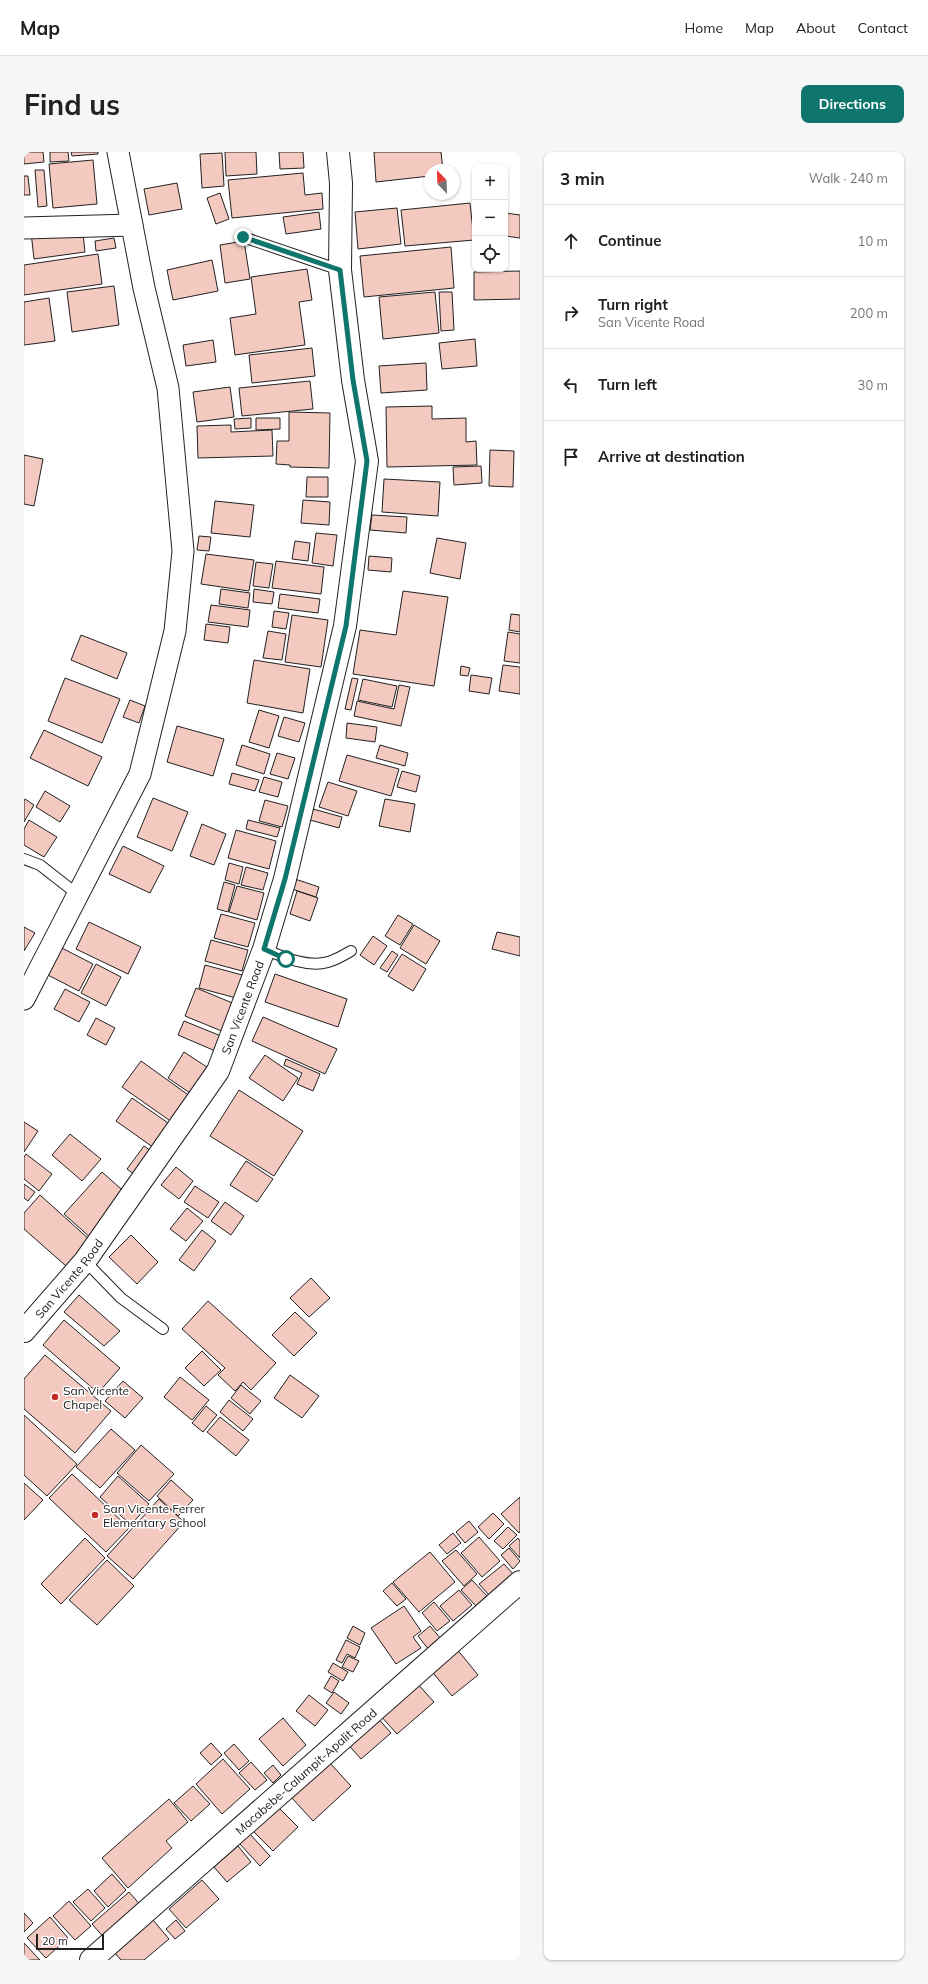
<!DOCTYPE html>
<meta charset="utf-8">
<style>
body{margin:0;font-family:Mulish,sans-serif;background:#f6f6f6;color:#202124}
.controls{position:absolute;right:12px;top:12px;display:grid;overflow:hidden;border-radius:8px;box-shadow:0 1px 3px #0004}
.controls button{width:36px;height:36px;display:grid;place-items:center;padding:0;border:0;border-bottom:1px solid #e0e0e0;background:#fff;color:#202124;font:20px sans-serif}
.compass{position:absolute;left:400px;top:12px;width:36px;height:36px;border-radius:50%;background:#fff;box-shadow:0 1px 3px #0004;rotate:337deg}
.scale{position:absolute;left:12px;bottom:10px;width:68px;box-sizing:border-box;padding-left:4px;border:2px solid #222;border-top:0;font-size:11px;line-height:14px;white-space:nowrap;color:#222;-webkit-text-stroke:3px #fff;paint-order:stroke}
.stop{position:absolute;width:12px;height:12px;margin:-9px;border:3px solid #0f766e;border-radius:50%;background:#fff}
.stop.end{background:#0f766e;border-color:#fff;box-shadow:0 1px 4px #0008}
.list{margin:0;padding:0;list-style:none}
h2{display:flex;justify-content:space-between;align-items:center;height:52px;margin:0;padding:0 16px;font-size:17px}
h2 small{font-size:13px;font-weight:400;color:#757577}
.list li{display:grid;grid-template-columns:26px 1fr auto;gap:12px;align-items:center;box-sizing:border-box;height:72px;padding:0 16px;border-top:1px solid #e0e0e0}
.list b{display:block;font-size:15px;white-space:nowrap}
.list p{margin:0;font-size:13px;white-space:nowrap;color:#757577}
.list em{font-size:13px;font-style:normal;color:#757577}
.icon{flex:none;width:22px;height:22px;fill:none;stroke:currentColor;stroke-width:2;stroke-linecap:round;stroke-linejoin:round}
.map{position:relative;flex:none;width:496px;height:1808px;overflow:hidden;border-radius:8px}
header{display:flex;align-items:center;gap:24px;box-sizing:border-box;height:56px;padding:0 20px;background:#fff;border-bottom:1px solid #e0e0e0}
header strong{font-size:19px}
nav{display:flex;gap:22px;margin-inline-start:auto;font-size:14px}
.intro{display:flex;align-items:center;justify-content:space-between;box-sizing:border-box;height:96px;padding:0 24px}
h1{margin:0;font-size:28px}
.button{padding:10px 18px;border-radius:8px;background:#0f766e;color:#fff;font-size:14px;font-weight:700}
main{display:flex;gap:24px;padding:0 24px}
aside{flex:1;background:#fff;border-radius:8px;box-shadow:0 1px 3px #0004}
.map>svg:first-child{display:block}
.building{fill:#f3c9c0;stroke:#222}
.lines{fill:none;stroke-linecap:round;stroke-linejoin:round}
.service-casing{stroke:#222;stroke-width:12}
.minor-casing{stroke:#222;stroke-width:23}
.tertiary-casing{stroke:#222;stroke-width:24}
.secondary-casing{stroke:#222;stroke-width:24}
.service{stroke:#fff;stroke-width:10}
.minor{stroke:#fff;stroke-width:21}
.tertiary{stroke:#fff;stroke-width:22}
.secondary{stroke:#fff;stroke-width:22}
.route{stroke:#0f766e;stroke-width:5}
.poi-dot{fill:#c62828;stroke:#fff;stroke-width:1.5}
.labels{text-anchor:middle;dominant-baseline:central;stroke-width:3;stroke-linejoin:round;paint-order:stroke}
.street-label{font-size:12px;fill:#222;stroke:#fff}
.poi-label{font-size:12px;fill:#222;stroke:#fff;text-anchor:start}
</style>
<header>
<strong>Map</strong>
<nav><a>Home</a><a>Map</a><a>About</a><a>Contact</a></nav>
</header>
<div class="intro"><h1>Find us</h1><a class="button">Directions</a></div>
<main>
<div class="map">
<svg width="496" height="1808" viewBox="0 0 496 1808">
<rect width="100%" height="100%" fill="#fff"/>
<g class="building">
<path d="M 0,0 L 19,0 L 20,10 L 0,12 Z"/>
<path d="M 26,0 L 44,0 L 45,9 L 26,10 Z"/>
<path d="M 47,0 L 74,0 L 74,2 L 48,4 Z"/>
<path d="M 201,0 L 232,0 L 233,22 L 202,24 Z"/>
<path d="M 255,0 L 279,0 L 280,16 L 256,17 Z"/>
<path d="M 350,0 L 417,0 L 419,18 L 406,18 L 406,24 L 352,30 Z"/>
<path d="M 198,1 L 200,34 L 178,36 L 176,2 Z"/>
<path d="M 69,8 L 73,52 L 29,56 L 25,12 Z"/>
<path d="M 11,18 L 20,18 L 23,54 L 14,55 Z"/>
<path d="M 279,21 L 281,43 L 298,41 L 299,57 L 208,66 L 204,28 Z"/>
<path d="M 0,24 L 4,24 L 6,43 L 0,43 Z"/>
<path d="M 153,31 L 158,57 L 125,63 L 120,37 Z"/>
<path d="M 196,41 L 205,67 L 192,72 L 183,46 Z"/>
<path d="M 446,51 L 450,88 L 381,94 L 377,58 Z"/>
<path d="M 373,56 L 377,92 L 334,97 L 331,60 Z"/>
<path d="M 295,60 L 297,77 L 262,82 L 259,65 Z"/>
<path d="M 481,61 L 496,63 L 496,86 L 481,84 Z"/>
<path d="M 58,73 L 61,100 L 10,107 L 7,80 Z"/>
<path d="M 90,86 L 92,96 L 72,99 L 71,89 Z"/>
<path d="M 220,89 L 226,127 L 201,131 L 196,93 Z"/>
<path d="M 427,95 L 430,136 L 340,145 L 336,104 Z"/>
<path d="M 74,102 L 78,132 L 0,143 L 0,113 Z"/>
<path d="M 188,108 L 194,139 L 149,148 L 143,118 Z"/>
<path d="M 283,117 L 288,148 L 275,150 L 281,193 L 211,203 L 206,166 L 232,162 L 227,125 Z"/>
<path d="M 496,119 L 496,147 L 450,148 L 450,120 Z"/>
<path d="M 90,134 L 95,173 L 48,180 L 43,140 Z"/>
<path d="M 411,140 L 415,181 L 359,187 L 355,145 Z"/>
<path d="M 415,140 L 428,140 L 430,178 L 417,179 Z"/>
<path d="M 25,146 L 31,189 L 0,193 L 0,150 Z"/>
<path d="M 451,187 L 453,214 L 418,217 L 415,191 Z"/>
<path d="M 189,188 L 192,210 L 162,214 L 159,193 Z"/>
<path d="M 288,196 L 291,224 L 228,231 L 225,203 Z"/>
<path d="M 402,211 L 403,238 L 357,241 L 355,214 Z"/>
<path d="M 286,229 L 289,257 L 218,264 L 215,236 Z"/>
<path d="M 206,235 L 210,265 L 173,270 L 169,240 Z"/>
<path d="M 408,254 L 408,267 L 442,266 L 442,290 L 452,289 L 453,313 L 363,315 L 362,255 Z"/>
<path d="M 265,260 L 306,261 L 305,316 L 266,315 L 266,313 L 252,312 L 253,289 L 265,289 Z"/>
<path d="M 227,266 L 227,276 L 211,277 L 210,267 Z"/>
<path d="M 232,266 L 256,266 L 256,277 L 232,278 Z"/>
<path d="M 207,273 L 207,280 L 248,278 L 249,304 L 174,306 L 173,274 Z"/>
<path d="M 466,298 L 490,299 L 489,335 L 465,334 Z"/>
<path d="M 0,303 L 19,307 L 10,354 L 0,352 Z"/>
<path d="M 457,314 L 458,331 L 430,333 L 429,315 Z"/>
<path d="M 283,325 L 304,325 L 304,345 L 282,345 Z"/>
<path d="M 360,327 L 416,330 L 414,364 L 358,360 Z"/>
<path d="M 279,348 L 306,350 L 305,373 L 277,371 Z"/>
<path d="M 191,349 L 230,353 L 226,385 L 187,381 Z"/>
<path d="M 348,363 L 383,365 L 382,381 L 346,378 Z"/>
<path d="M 292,381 L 313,383 L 309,414 L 288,411 Z"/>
<path d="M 175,384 L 187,385 L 185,399 L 173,398 Z"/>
<path d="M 413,386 L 442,391 L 436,427 L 406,421 Z"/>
<path d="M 271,389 L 286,391 L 284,409 L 268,407 Z"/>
<path d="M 182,402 L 230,408 L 225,439 L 177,432 Z"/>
<path d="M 345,404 L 368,406 L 367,420 L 344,418 Z"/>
<path d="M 252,409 L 300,415 L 297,442 L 248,436 Z"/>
<path d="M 232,410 L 249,412 L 245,436 L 229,434 Z"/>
<path d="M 197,437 L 226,441 L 224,456 L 195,452 Z"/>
<path d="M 230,437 L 250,440 L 248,452 L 229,450 Z"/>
<path d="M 379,439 L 424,445 L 410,534 L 329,522 L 336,478 L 372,483 Z"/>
<path d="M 256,442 L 296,447 L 294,461 L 254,456 Z"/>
<path d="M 187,453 L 226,458 L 224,475 L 184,470 Z"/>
<path d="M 250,459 L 265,461 L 262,477 L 248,475 Z"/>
<path d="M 487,462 L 496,463 L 496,480 L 485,478 Z"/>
<path d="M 268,463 L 304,468 L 297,515 L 261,510 Z"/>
<path d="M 182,472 L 206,475 L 204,491 L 180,488 Z"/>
<path d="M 244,479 L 262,482 L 258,508 L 239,506 Z"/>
<path d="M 484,480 L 496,482 L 496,511 L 480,509 Z"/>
<path d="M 57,483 L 103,501 L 93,527 L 47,508 Z"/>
<path d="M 230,508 L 286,517 L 279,561 L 223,551 Z"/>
<path d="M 479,513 L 496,515 L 496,542 L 475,539 Z"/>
<path d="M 437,514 L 446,516 L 444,524 L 436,523 Z"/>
<path d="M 447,523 L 468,526 L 465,542 L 445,539 Z"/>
<path d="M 41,526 L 96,547 L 78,591 L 24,569 Z"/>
<path d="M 328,526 L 334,527 L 327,558 L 321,557 Z"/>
<path d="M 339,527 L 373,534 L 368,555 L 334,548 Z"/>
<path d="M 375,533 L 386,535 L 377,574 L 330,564 L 333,549 L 370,557 Z"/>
<path d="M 106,548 L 121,554 L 115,571 L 99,565 Z"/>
<path d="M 235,558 L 255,564 L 245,596 L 225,590 Z"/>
<path d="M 260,565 L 281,571 L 275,590 L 254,584 Z"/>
<path d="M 323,571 L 353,575 L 351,590 L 322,586 Z"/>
<path d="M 153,574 L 200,587 L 189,624 L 143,610 Z"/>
<path d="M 20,578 L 78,605 L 64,634 L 6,606 Z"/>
<path d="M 218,593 L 246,602 L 240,622 L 212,613 Z"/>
<path d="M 356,593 L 384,601 L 381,614 L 352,606 Z"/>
<path d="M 253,601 L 271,606 L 264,627 L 246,622 Z"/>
<path d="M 323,603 L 375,617 L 367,644 L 315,629 Z"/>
<path d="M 378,619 L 396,624 L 392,640 L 373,635 Z"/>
<path d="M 208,621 L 235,628 L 231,639 L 205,632 Z"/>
<path d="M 240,625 L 258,630 L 254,645 L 235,640 Z"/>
<path d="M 304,630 L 333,639 L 324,664 L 295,655 Z"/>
<path d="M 21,639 L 46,654 L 36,670 L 12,655 Z"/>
<path d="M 129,646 L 164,660 L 148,699 L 113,685 Z"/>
<path d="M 1,647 L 10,653 L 0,670 L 0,649 Z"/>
<path d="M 361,647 L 391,652 L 386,680 L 355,674 Z"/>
<path d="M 241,648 L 264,654 L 258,675 L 235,669 Z"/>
<path d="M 289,657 L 318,665 L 315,676 L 286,668 Z"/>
<path d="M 5,668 L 33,685 L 20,705 L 0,693 L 0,677 Z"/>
<path d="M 224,668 L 256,676 L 253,685 L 222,677 Z"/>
<path d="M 178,672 L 202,682 L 190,713 L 166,704 Z"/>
<path d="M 212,678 L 252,689 L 245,717 L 204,706 Z"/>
<path d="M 99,694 L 140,714 L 126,741 L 85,722 Z"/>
<path d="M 205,711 L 219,715 L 215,732 L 201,728 Z"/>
<path d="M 222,715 L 244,721 L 239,738 L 217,733 Z"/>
<path d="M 271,727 L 295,735 L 292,745 L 268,737 Z"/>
<path d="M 200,730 L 211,733 L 204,760 L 193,757 Z"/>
<path d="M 213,734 L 240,741 L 233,768 L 205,760 Z"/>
<path d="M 273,739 L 294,746 L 286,769 L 266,762 Z"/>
<path d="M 197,762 L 231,771 L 224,795 L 190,786 Z"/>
<path d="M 374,763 L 389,772 L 376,793 L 361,784 Z"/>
<path d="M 65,770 L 117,795 L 104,822 L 52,797 Z"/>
<path d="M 390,773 L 416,789 L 402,812 L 376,796 Z"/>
<path d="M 0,775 L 11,781 L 0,799 Z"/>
<path d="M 473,780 L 496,785 L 496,804 L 468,797 Z"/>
<path d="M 349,784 L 363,794 L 350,813 L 336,803 Z"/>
<path d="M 187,788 L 224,798 L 218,819 L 181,809 Z"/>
<path d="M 32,793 L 69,812 L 55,839 L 18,820 Z"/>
<path d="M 368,799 L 374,803 L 363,820 L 356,816 Z"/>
<path d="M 378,802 L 402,817 L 389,839 L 364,824 Z"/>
<path d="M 72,812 L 97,825 L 82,854 L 57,841 Z"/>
<path d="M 181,813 L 222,824 L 216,847 L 175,836 Z"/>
<path d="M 251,822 L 323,847 L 314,875 L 241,850 Z"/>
<path d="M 172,836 L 211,852 L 200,880 L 161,864 Z"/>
<path d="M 41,837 L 66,850 L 55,870 L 30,857 Z"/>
<path d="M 239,865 L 313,897 L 301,922 L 228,889 Z"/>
<path d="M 72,866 L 91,876 L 82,893 L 63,883 Z"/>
<path d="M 160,869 L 202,886 L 196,901 L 154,883 Z"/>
<path d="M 160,900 L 189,919 L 172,945 L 144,926 Z"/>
<path d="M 241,903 L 274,926 L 259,949 L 225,926 Z"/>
<path d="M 262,907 L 296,922 L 289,939 L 273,932 L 278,921 L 260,913 Z"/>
<path d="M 117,909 L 170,947 L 152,973 L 98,935 Z"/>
<path d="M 215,938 L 279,979 L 250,1024 L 186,984 Z"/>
<path d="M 108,946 L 150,975 L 133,998 L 92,969 Z"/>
<path d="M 0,970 L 14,979 L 0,1000 Z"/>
<path d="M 46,982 L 77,1007 L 58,1029 L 28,1003 Z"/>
<path d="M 120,994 L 130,1001 L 114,1025 L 103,1017 Z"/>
<path d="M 2,1002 L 28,1022 L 15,1039 L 0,1027 L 0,1005 Z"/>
<path d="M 222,1009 L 249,1027 L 233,1050 L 206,1033 Z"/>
<path d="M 152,1015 L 169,1029 L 155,1047 L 137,1033 Z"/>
<path d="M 78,1020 L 105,1044 L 68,1087 L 40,1062 Z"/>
<path d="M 0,1032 L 11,1040 L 4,1049 L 0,1046 Z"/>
<path d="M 171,1034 L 195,1050 L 184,1066 L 160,1050 Z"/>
<path d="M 16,1043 L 66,1088 L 42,1114 L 0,1077 L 0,1061 Z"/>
<path d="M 201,1050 L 220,1064 L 207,1083 L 187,1069 Z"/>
<path d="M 163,1056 L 179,1069 L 162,1089 L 146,1077 Z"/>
<path d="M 178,1078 L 192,1089 L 170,1119 L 155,1108 Z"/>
<path d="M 107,1083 L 134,1110 L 113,1132 L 85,1105 Z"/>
<path d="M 287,1126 L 306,1146 L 285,1165 L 266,1146 Z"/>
<path d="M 55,1143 L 96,1179 L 80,1194 L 40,1160 Z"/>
<path d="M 184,1149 L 252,1211 L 227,1238 L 219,1230 L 211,1239 L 194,1223 L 201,1216 L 158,1177 Z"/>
<path d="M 271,1160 L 293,1181 L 270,1204 L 248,1183 Z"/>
<path d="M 40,1168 L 96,1216 L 74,1241 L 19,1193 Z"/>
<path d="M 178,1199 L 197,1218 L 180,1234 L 161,1216 Z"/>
<path d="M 21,1203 L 87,1259 L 51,1301 L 0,1257 L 0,1227 Z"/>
<path d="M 266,1223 L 295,1244 L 278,1266 L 250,1246 Z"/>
<path d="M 156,1225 L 185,1248 L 168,1268 L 140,1245 Z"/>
<path d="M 99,1229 L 119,1246 L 101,1266 L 81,1249 Z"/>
<path d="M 217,1233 L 237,1249 L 226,1262 L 207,1246 Z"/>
<path d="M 205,1248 L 229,1267 L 219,1279 L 196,1260 Z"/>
<path d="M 182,1254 L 193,1263 L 179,1280 L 168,1271 Z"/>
<path d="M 0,1263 L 53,1312 L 23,1344 L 0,1323 Z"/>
<path d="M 196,1265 L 225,1288 L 212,1304 L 183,1280 Z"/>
<path d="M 87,1277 L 111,1298 L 76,1336 L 52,1315 Z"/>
<path d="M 117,1293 L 150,1322 L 125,1349 L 93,1321 Z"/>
<path d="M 48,1322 L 105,1376 L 82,1400 L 25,1346 Z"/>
<path d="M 94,1324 L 125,1352 L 107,1373 L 76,1345 Z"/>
<path d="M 147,1328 L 169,1348 L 154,1364 L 133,1344 Z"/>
<path d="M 0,1331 L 19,1348 L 0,1368 Z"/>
<path d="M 496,1345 L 496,1379 L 495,1381 L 477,1362 Z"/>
<path d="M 135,1347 L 160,1370 L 109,1427 L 83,1404 Z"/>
<path d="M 469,1361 L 480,1372 L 465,1387 L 454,1375 Z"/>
<path d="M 445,1369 L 454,1380 L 441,1391 L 432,1380 Z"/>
<path d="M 484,1375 L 493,1383 L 479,1397 L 470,1389 Z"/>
<path d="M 429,1381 L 437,1391 L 423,1402 L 415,1393 Z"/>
<path d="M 455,1385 L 476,1409 L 458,1425 L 437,1401 Z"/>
<path d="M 61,1386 L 81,1406 L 37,1452 L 17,1432 Z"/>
<path d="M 494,1386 L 496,1389 L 496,1406 L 485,1394 Z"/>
<path d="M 485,1396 L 496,1409 L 489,1417 L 477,1403 Z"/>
<path d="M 432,1398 L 453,1422 L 440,1434 L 418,1409 Z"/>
<path d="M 406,1400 L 431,1430 L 395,1460 L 369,1430 Z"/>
<path d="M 83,1408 L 110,1434 L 73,1473 L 45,1448 Z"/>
<path d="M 480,1412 L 490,1423 L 466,1444 L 455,1432 Z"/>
<path d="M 448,1428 L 463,1444 L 452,1454 L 437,1438 Z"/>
<path d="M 368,1431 L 382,1447 L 373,1454 L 359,1439 Z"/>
<path d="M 435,1438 L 448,1453 L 429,1469 L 416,1454 Z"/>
<path d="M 410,1450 L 426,1469 L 413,1479 L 398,1461 Z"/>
<path d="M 380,1454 L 397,1479 L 389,1485 L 397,1496 L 372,1512 L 347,1476 Z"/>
<path d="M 329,1474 L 341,1481 L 336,1493 L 323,1486 Z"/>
<path d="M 406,1474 L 418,1488 L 405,1498 L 394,1484 Z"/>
<path d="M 322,1488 L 336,1495 L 331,1506 L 323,1502 L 318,1511 L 312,1508 Z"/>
<path d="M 432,1496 L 454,1523 L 428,1544 L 406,1517 Z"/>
<path d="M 324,1504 L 335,1509 L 329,1520 L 318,1515 Z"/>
<path d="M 309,1511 L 324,1520 L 319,1529 L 304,1520 Z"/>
<path d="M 307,1524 L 315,1529 L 308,1541 L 300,1536 Z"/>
<path d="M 391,1529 L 410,1550 L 373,1582 L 355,1562 Z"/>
<path d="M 310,1540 L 325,1551 L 317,1562 L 302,1551 Z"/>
<path d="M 285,1543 L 304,1558 L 291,1574 L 272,1559 Z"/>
<path d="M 351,1563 L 367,1581 L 337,1607 L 321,1589 Z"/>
<path d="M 259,1566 L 282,1593 L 259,1614 L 235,1587 Z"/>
<path d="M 187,1591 L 198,1603 L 187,1613 L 176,1601 Z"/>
<path d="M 210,1592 L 225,1609 L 215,1618 L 200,1601 Z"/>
<path d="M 199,1607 L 226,1637 L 198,1662 L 172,1632 Z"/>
<path d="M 227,1610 L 243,1628 L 231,1638 L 215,1621 Z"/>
<path d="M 305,1610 L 327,1634 L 289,1669 L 267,1645 Z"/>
<path d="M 249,1613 L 257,1623 L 249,1631 L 240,1621 Z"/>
<path d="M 169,1634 L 186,1652 L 167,1669 L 150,1651 Z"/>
<path d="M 145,1647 L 164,1670 L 142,1689 L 148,1696 L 104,1736 L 78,1706 Z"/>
<path d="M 253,1654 L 274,1675 L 249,1699 L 228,1678 Z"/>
<path d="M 225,1681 L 246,1704 L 236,1714 L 215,1691 Z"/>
<path d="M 214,1694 L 227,1710 L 203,1730 L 190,1715 Z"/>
<path d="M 88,1722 L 102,1738 L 84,1755 L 70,1739 Z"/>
<path d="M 178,1728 L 195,1747 L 162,1776 L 145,1757 Z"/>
<path d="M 64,1737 L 81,1756 L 67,1769 L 49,1750 Z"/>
<path d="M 105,1740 L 119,1756 L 82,1788 L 68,1772 Z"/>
<path d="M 45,1749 L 67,1774 L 51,1788 L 29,1764 Z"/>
<path d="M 0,1761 L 9,1771 L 0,1780 Z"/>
<path d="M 26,1765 L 44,1786 L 22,1806 L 3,1786 Z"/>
<path d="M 129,1768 L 145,1787 L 120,1808 L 97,1808 L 91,1801 Z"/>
<path d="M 152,1768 L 161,1779 L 151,1787 L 142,1777 Z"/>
<path d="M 0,1791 L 16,1808 L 0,1808 Z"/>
</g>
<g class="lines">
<g class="service-casing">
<g id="service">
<path d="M 219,85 L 316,118"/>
<path d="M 0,707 L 16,713 L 53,742"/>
<path d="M 240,797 C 259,805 284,816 304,810 C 312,808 320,803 327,799"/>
<path d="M 61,1109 L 97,1146 L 139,1177"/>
</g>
</g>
<g class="minor-casing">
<g id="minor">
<path d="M 0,76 L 108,73"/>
<path d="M 0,847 L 116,622 L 151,479 L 159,399 L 144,236 L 120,136 L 94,0"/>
</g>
</g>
<g class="tertiary-casing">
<g id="tertiary">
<path id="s1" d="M 0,1179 L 61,1109 L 194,919 L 240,797 L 261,727 L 321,474 L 343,309 L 329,228 L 316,118 L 317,31 L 314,0"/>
</g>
</g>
<g class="secondary-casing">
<g id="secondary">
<path id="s2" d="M 67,1808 L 496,1430"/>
</g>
</g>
<use href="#service" class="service"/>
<use href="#minor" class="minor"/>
<use href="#tertiary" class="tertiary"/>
<use href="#secondary" class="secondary"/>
</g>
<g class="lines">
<path class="route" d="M 219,85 L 316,118 L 329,228 L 343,309 L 322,474 L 261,727 L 240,797 L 262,807"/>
</g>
<g class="poi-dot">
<circle cx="31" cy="1245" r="4"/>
<circle cx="71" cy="1363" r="4"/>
</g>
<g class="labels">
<g class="street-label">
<text stroke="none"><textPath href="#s1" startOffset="393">San Vicente Road</textPath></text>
<text stroke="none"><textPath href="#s1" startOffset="69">San Vicente Road</textPath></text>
<text stroke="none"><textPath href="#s2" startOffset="286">Macabebe-Calumpit-Apalit Road</textPath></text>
</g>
<g class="poi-label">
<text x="39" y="1238">San Vicente<tspan x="39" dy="14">Chapel</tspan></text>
<text x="79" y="1356">San Vicente Ferrer<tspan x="79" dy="14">Elementary School</tspan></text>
</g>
</g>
</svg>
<div class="controls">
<button>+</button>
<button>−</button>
<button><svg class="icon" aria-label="locate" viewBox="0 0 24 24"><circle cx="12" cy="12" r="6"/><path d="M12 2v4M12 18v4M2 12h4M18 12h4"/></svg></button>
</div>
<svg class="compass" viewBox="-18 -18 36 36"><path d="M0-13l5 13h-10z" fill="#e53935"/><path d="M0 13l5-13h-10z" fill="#757577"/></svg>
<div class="scale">20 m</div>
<div class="stop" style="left:262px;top:807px"></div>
<div class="stop end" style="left:219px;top:85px"></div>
</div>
<aside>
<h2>3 min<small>Walk · 240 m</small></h2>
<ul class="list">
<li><svg class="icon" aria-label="ahead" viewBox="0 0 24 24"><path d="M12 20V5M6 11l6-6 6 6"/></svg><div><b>Continue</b></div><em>10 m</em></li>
<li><svg class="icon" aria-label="right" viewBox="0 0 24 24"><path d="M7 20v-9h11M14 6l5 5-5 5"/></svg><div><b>Turn right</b><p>San Vicente Road</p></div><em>200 m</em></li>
<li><svg class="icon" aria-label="left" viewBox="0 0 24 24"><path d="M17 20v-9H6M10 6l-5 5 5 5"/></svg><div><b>Turn left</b></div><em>30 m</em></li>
<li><svg class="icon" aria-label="arrive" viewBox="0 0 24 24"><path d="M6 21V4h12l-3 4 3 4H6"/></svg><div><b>Arrive at destination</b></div></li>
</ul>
</aside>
</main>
